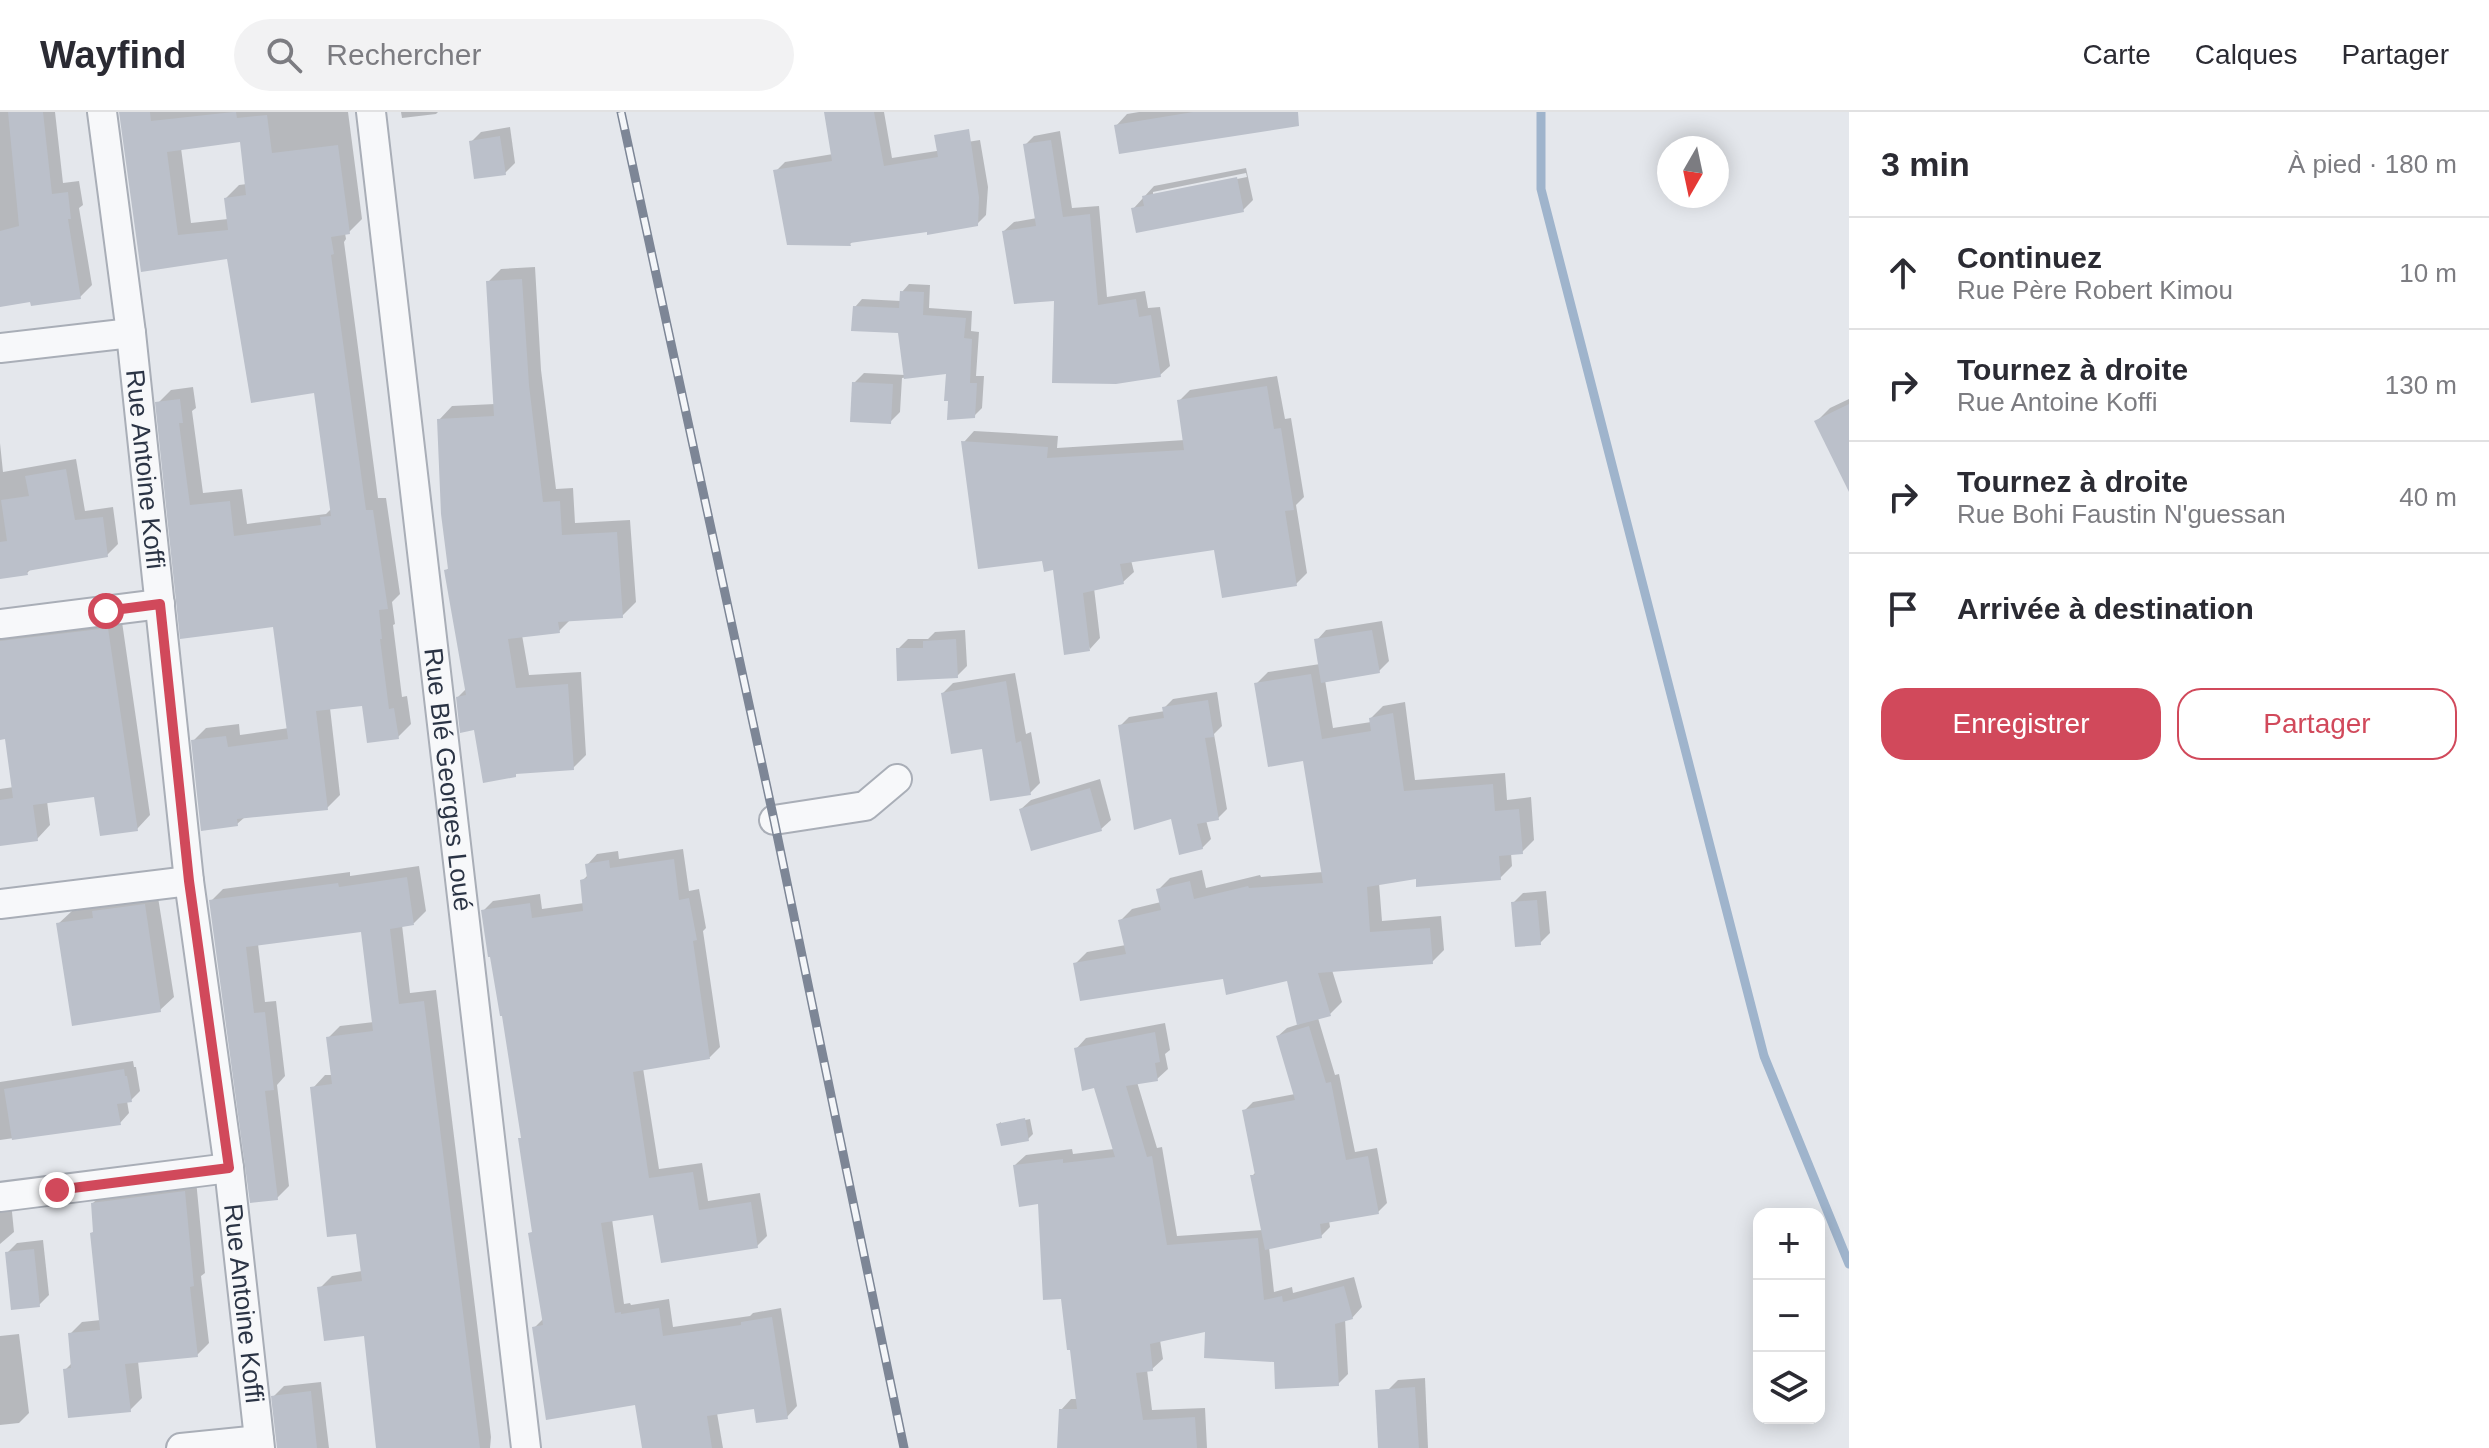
<!DOCTYPE html>
<html lang="fr">
<meta charset="utf-8">
<style>
body{margin:0;font-family:Helvetica,sans-serif;background:#f2f2f3;color:#2b2b33}
.controls{position:absolute;right:24px;bottom:24px;display:grid;overflow:hidden;border-radius:16px;box-shadow:0 4px 20px #0003}
.controls button{width:72px;height:72px;display:grid;place-items:center;padding:0;border:0;border-bottom:2px solid #e1e1e2;background:#fff;color:#2b2b33;font:40px sans-serif}
.compass{position:absolute;left:1657px;top:24px;width:72px;height:72px;border-radius:50%;background:#fff;box-shadow:0 4px 20px #0003;rotate:189deg}
.stop{position:absolute;width:24px;height:24px;margin:-18px;border:6px solid #d1495b;border-radius:50%;background:#fff}
.stop.end{background:#d1495b;border-color:#fff;box-shadow:0 2px 8px #0008}
.list{margin:0;padding:0;list-style:none}
h2{display:flex;justify-content:space-between;align-items:center;height:104px;margin:0;padding:0 32px;font-size:34px}
h2 small{font-size:26px;font-weight:400;color:#7c7c81}
.list li{display:grid;grid-template-columns:52px 1fr auto;gap:24px;align-items:center;box-sizing:border-box;height:112px;padding:0 32px;border-top:2px solid #e1e1e2}
.list b{display:block;font-size:30px;white-space:nowrap}
.list p{margin:0;font-size:26px;white-space:nowrap;color:#7c7c81}
.list em{font-size:26px;font-style:normal;color:#7c7c81}
.actions{display:flex;gap:16px;padding:24px 32px}
.actions a{flex:1;padding:18px 0;border:2px solid #d1495b;border-radius:24px;text-align:center;font-size:28px;color:#d1495b}
.actions .main{background:#d1495b;color:#fff}
.icon{flex:none;width:44px;height:44px;fill:none;stroke:currentColor;stroke-width:2;stroke-linecap:round;stroke-linejoin:round}
.map{position:relative;flex:none;width:1849px;height:1336px;overflow:hidden}
header{display:flex;align-items:center;gap:48px;box-sizing:border-box;height:112px;padding:0 40px;background:#fff;border-bottom:2px solid #e1e1e2}
header strong{font-size:38px}
nav{display:flex;gap:44px;margin-inline-start:auto;font-size:28px}
.search{width:560px;height:72px;background:#f2f2f3;display:flex;align-items:center;gap:20px;box-sizing:border-box;padding:0 28px;border-radius:44px;color:#7c7c81;font-size:30px}
main{display:flex}
aside{flex:1;background:#fff}
.map>svg:first-child{display:block}
.shadow{fill:#0003;fill-rule:evenodd}
.lines{fill:none;stroke-linecap:round;stroke-linejoin:round}
.stream{stroke:#9fb4cc;stroke-width:9}
.building{fill:#bbc0ca;fill-rule:evenodd}
.minor-casing{stroke:#a9aeb7;stroke-width:32}
.minor{stroke:#f7f8fa;stroke-width:28}
.rail-casing{stroke:#7d8696;stroke-width:9}
.rail{stroke:#f4f6f9;stroke-width:6;stroke-dasharray:18;stroke-linecap:butt}
.route{stroke:#d1495b;stroke-width:10}
.labels{text-anchor:middle;dominant-baseline:central;stroke-width:7;stroke-linejoin:round;paint-order:stroke}
.street-label{font-size:26px;fill:#2b3445;stroke:#f4f6f9}
</style>
<header>
<strong>Wayfind</strong>
<div class="search"><svg class="icon" aria-label="search" viewBox="0 0 24 24"><circle cx="10" cy="10" r="6"/><path d="M15 15l6 6"/></svg>Rechercher</div>
<nav><a>Carte</a><a>Calques</a><a>Partager</a></nav>
</header>
<main>
<div class="map">
<svg width="1849" height="1336" viewBox="0 0 1849 1336">
<rect width="100%" height="100%" fill="#e4e7ec"/>
<g class="shadow">
<path d="M 0,0 L 55,0 L 63,71 L 79,69 L 83,93 L 79,96 L 92,173 L 80,185 L 32,188 L 0,193 Z"/>
<path d="M 121,0 L 348,0 L 362,107 L 349,120 L 345,121 L 346,127 L 344,130 L 378,386 L 386,386 L 400,482 L 392,490 L 395,512 L 393,513 L 402,585 L 407,584 L 411,612 L 398,625 L 364,592 L 330,596 L 340,683 L 327,696 L 245,705 L 237,712 L 193,629 L 206,616 L 239,612 L 240,623 L 289,616 L 275,513 L 182,525 L 158,291 L 171,278 L 193,275 L 196,296 L 192,299 L 203,381 L 242,377 L 247,412 L 326,402 L 332,396 L 315,278 L 229,144 L 142,158 ZM 242,28 L 247,72 L 239,73 L 226,86 L 228,107 L 191,111 L 181,36 Z"/>
<path d="M 401,0 L 438,0 L 436,2 L 402,6 Z"/>
<path d="M 826,0 L 884,0 L 892,46 L 943,38 L 948,33 L 980,28 L 988,75 L 986,103 L 977,112 L 854,128 L 850,132 L 776,59 L 785,50 L 833,42 Z"/>
<path d="M 1139,0 L 1266,0 L 1116,14 L 1127,2 Z"/>
<path d="M 510,15 L 515,51 L 505,61 L 471,30 L 481,20 Z"/>
<path d="M 1060,19 L 1072,96 L 1099,94 L 1107,185 L 1145,179 L 1148,196 L 1160,195 L 1170,254 L 1160,263 L 1056,187 L 1004,119 L 1014,110 L 1037,106 L 1025,33 L 1034,24 Z"/>
<path d="M 1246,56 L 1253,88 L 1243,98 L 1133,97 L 1154,74 ZM 1246,61 L 1247,65 L 1153,84 L 1153,80 Z"/>
<path d="M 535,155 L 541,258 L 556,377 L 573,376 L 575,411 L 630,408 L 636,490 L 622,504 L 571,507 L 559,519 L 522,523 L 529,563 L 581,560 L 586,643 L 573,656 L 519,659 L 515,663 L 475,616 L 458,585 L 466,577 L 446,459 L 450,454 L 439,308 L 452,294 L 495,292 L 488,170 L 501,157 Z"/>
<path d="M 909,172 L 930,173 L 929,196 L 972,199 L 971,219 L 979,220 L 976,264 L 984,264 L 982,296 L 974,304 L 948,260 L 902,266 L 900,300 L 890,310 L 854,271 L 864,261 L 905,263 L 900,219 L 855,195 L 862,187 L 901,189 L 902,180 Z"/>
<path d="M 1277,264 L 1285,307 L 1291,306 L 1304,385 L 1296,393 L 1307,461 L 1296,472 L 1215,435 L 1131,448 L 1134,460 L 1123,470 L 1094,476 L 1100,526 L 1090,537 L 1054,456 L 1043,447 L 964,330 L 974,319 L 1058,324 L 1057,336 L 1185,328 L 1179,289 L 1190,278 Z"/>
<path d="M 1849,287 L 1849,360 L 1817,309 L 1830,296 Z"/>
<path d="M 0,331 L 3,360 L 76,347 L 85,399 L 113,395 L 118,432 L 107,443 L 32,456 L 27,461 L 0,465 Z"/>
<path d="M 121,503 L 150,703 L 137,717 L 96,683 L 47,689 L 50,713 L 37,727 L 0,732 L 0,677 L 14,675 L 6,625 L 0,626 L 0,511 Z"/>
<path d="M 1382,509 L 1389,549 L 1379,559 L 1325,568 L 1333,616 L 1371,610 L 1371,606 L 1383,594 L 1405,590 L 1415,668 L 1505,661 L 1507,688 L 1531,685 L 1534,728 L 1522,740 L 1511,741 L 1512,754 L 1500,766 L 1417,764 L 1379,771 L 1382,809 L 1441,804 L 1444,838 L 1432,850 L 1332,858 L 1342,890 L 1330,902 L 1318,906 L 1335,963 L 1339,962 L 1355,1040 L 1377,1036 L 1387,1091 L 1378,1100 L 1329,1109 L 1330,1115 L 1321,1124 L 1269,1135 L 1274,1180 L 1292,1175 L 1293,1181 L 1354,1165 L 1362,1195 L 1352,1206 L 1345,1207 L 1348,1262 L 1338,1272 L 1207,1218 L 1160,1228 L 1163,1247 L 1152,1257 L 1147,1258 L 1152,1298 L 1205,1296 L 1207,1336 L 1059,1336 L 1061,1298 L 1071,1287 L 1078,1287 L 1063,1185 L 1040,1090 L 1015,1053 L 1026,1043 L 1072,1037 L 1073,1042 L 1114,1037 L 1095,974 L 1076,937 L 1086,926 L 1165,911 L 1170,938 L 1165,942 L 1168,957 L 1157,967 L 1137,970 L 1157,1036 L 1162,1035 L 1177,1124 L 1263,1118 L 1252,1064 L 1256,1060 L 1244,999 L 1253,990 L 1295,982 L 1278,924 L 1287,916 L 1299,912 L 1288,867 L 1225,865 L 1075,852 L 1087,840 L 1126,833 L 1120,809 L 1132,797 L 1161,790 L 1158,778 L 1170,766 L 1202,758 L 1206,776 L 1260,763 L 1261,765 L 1323,760 L 1305,647 L 1256,572 L 1268,560 L 1320,552 L 1317,528 L 1326,518 Z"/>
<path d="M 965,518 L 967,554 L 957,564 L 898,537 L 908,527 L 928,527 L 935,520 Z"/>
<path d="M 1015,561 L 1026,622 L 1031,620 L 1040,671 L 1030,681 L 983,635 L 943,581 L 953,571 Z"/>
<path d="M 1217,580 L 1222,614 L 1214,622 L 1227,697 L 1218,706 L 1206,708 L 1211,727 L 1202,736 L 1172,705 L 1120,614 L 1129,605 L 1165,599 L 1164,596 L 1173,587 Z"/>
<path d="M 1100,667 L 1111,708 L 1101,717 L 1021,697 L 1031,688 Z"/>
<path d="M 683,737 L 689,779 L 699,777 L 706,816 L 703,819 L 720,935 L 710,945 L 643,956 L 659,1057 L 702,1051 L 708,1089 L 760,1081 L 767,1124 L 757,1134 L 654,1101 L 612,1107 L 624,1192 L 630,1191 L 631,1193 L 669,1187 L 673,1215 L 750,1204 L 753,1201 L 781,1196 L 797,1294 L 787,1305 L 756,1295 L 717,1301 L 723,1336 L 644,1336 L 637,1291 L 534,1216 L 544,1206 L 534,1118 L 520,1027 L 523,1024 L 504,901 L 483,799 L 493,789 L 540,782 L 542,797 L 584,791 L 582,769 L 589,762 L 587,753 L 597,742 L 618,739 L 619,747 Z"/>
<path d="M 419,754 L 426,799 L 414,811 L 402,813 L 410,881 L 436,878 L 491,1325 L 490,1336 L 378,1336 L 365,1222 L 320,1176 L 332,1164 L 362,1159 L 358,1120 L 313,976 L 325,963 L 333,963 L 328,926 L 340,914 L 374,910 L 363,817 L 258,832 L 265,890 L 276,889 L 285,964 L 277,973 L 289,1074 L 277,1086 L 211,789 L 223,777 L 350,760 L 350,764 Z"/>
<path d="M 157,779 L 174,885 L 160,898 L 58,812 L 72,799 L 98,795 L 107,786 Z"/>
<path d="M 1546,779 L 1550,821 L 1540,831 L 1513,791 L 1523,781 Z"/>
<path d="M 133,949 L 134,955 L 136,955 L 140,979 L 131,988 L 127,989 L 129,1001 L 120,1011 L 0,1028 L 0,970 Z"/>
<path d="M 1030,1007 L 1033,1022 L 1028,1027 L 998,1012 L 1001,1010 L 1001,1013 Z"/>
<path d="M 196,1068 L 205,1161 L 201,1164 L 209,1231 L 197,1243 L 138,1249 L 142,1286 L 130,1298 L 65,1258 L 73,1250 L 70,1222 L 82,1210 L 101,1208 L 93,1091 L 104,1080 Z"/>
<path d="M 0,1085 L 11,1090 L 14,1120 L 0,1132 Z"/>
<path d="M 43,1128 L 49,1183 L 39,1193 L 7,1141 L 17,1131 Z"/>
<path d="M 19,1222 L 29,1301 L 19,1311 L 0,1313 L 0,1224 Z"/>
<path d="M 1425,1266 L 1428,1336 L 1391,1336 L 1388,1278 L 1398,1268 Z"/>
<path d="M 321,1270 L 329,1336 L 279,1336 L 273,1285 L 284,1274 Z"/>
</g>
<g class="lines">
<path class="stream" d="M 1541,0 L 1541,77 L 1764,944 L 1849,1152"/>
</g>
<g class="building">
<path d="M 8,0 L 43,0 L 52,82 L 68,80 L 71,107 L 68,107 L 81,187 L 31,194 L 30,190 L 0,195 L 0,119 L 19,114 Z"/>
<path d="M 119,0 L 150,0 L 151,9 L 233,0 L 236,0 L 237,6 L 267,3 L 272,41 L 338,33 L 350,122 L 331,125 L 334,142 L 331,143 L 366,398 L 373,398 L 388,497 L 379,498 L 382,527 L 380,527 L 389,597 L 394,596 L 399,627 L 367,631 L 362,594 L 316,599 L 328,698 L 237,707 L 238,714 L 201,719 L 191,628 L 226,624 L 228,635 L 288,627 L 273,515 L 180,527 L 155,290 L 180,287 L 183,311 L 179,311 L 190,393 L 230,389 L 234,424 L 321,413 L 320,405 L 331,404 L 314,281 L 251,291 L 227,147 L 141,160 ZM 240,30 L 246,83 L 224,86 L 228,118 L 178,123 L 167,40 Z"/>
<path d="M 824,0 L 874,0 L 884,54 L 938,45 L 934,23 L 969,17 L 979,85 L 978,114 L 927,123 L 927,120 L 850,131 L 851,134 L 787,133 L 773,58 L 832,49 Z"/>
<path d="M 1193,0 L 1298,0 L 1299,14 L 1119,42 L 1114,13 Z"/>
<path d="M 500,24 L 506,63 L 474,67 L 469,29 Z"/>
<path d="M 1051,28 L 1063,105 L 1090,102 L 1098,193 L 1136,187 L 1139,205 L 1151,203 L 1161,265 L 1116,272 L 1052,271 L 1054,189 L 1014,192 L 1002,119 L 1036,114 L 1023,32 Z"/>
<path d="M 1237,65 L 1244,100 L 1136,121 L 1131,96 L 1144,94 L 1142,84 Z"/>
<path d="M 522,167 L 529,273 L 543,390 L 560,389 L 562,423 L 617,420 L 623,506 L 558,510 L 560,521 L 508,527 L 516,576 L 568,572 L 574,658 L 516,662 L 516,665 L 483,671 L 474,618 L 460,621 L 456,585 L 466,583 L 444,458 L 448,457 L 441,402 L 437,307 L 494,304 L 486,169 Z"/>
<path d="M 900,179 L 924,180 L 923,203 L 966,206 L 964,226 L 972,227 L 970,271 L 977,271 L 975,306 L 947,308 L 948,289 L 944,289 L 946,262 L 904,267 L 898,221 L 851,219 L 853,194 L 899,196 Z"/>
<path d="M 852,270 L 893,272 L 891,312 L 850,310 Z"/>
<path d="M 1267,274 L 1274,317 L 1281,316 L 1294,398 L 1285,399 L 1297,474 L 1222,486 L 1214,438 L 1120,452 L 1124,472 L 1083,481 L 1090,539 L 1064,543 L 1053,458 L 1044,460 L 1042,449 L 978,457 L 961,329 L 1048,335 L 1047,346 L 1184,338 L 1177,288 Z"/>
<path d="M 1849,292 L 1849,380 L 1814,309 Z"/>
<path d="M 66,357 L 75,408 L 103,405 L 108,445 L 27,459 L 28,463 L 0,467 L 0,430 L 7,429 L 1,388 L 29,384 L 25,364 Z"/>
<path d="M 108,516 L 138,719 L 100,724 L 94,685 L 33,693 L 38,729 L 0,734 L 0,688 L 13,686 L 5,627 L 0,628 L 0,529 Z"/>
<path d="M 1372,518 L 1380,561 L 1321,571 L 1314,527 Z"/>
<path d="M 956,527 L 958,566 L 897,569 L 896,536 L 923,536 L 923,529 Z"/>
<path d="M 1311,562 L 1322,627 L 1371,619 L 1369,606 L 1393,601 L 1404,679 L 1493,672 L 1495,699 L 1519,697 L 1523,742 L 1499,744 L 1501,768 L 1416,775 L 1416,767 L 1367,775 L 1370,820 L 1430,816 L 1433,852 L 1318,861 L 1331,904 L 1297,913 L 1287,869 L 1226,883 L 1223,867 L 1080,889 L 1073,851 L 1126,842 L 1118,808 L 1161,798 L 1156,777 L 1190,769 L 1194,787 L 1248,774 L 1249,776 L 1323,771 L 1303,649 L 1268,655 L 1254,571 Z"/>
<path d="M 1006,569 L 1016,631 L 1021,629 L 1031,683 L 990,689 L 982,637 L 951,642 L 941,581 Z"/>
<path d="M 1208,588 L 1214,625 L 1205,626 L 1219,708 L 1197,712 L 1203,737 L 1179,743 L 1171,707 L 1134,718 L 1118,613 L 1164,606 L 1162,595 Z"/>
<path d="M 1090,676 L 1102,719 L 1031,739 L 1019,697 Z"/>
<path d="M 674,747 L 679,788 L 689,786 L 697,828 L 693,829 L 710,947 L 633,960 L 649,1066 L 693,1060 L 699,1098 L 751,1090 L 758,1136 L 661,1151 L 653,1103 L 601,1111 L 615,1201 L 621,1200 L 621,1202 L 659,1196 L 663,1224 L 741,1213 L 741,1210 L 772,1205 L 788,1307 L 756,1311 L 754,1297 L 707,1304 L 712,1336 L 642,1336 L 635,1293 L 546,1308 L 532,1215 L 543,1213 L 528,1121 L 532,1120 L 518,1026 L 521,1026 L 502,904 L 500,904 L 490,845 L 488,845 L 481,798 L 530,791 L 532,806 L 583,799 L 580,768 L 587,766 L 585,752 L 609,748 L 610,756 Z"/>
<path d="M 407,765 L 414,813 L 390,817 L 399,892 L 424,889 L 480,1336 L 376,1336 L 364,1224 L 324,1229 L 317,1175 L 362,1169 L 356,1122 L 327,1125 L 310,975 L 332,972 L 326,925 L 373,919 L 361,820 L 246,835 L 254,901 L 265,900 L 274,978 L 265,979 L 278,1088 L 250,1091 L 209,788 L 338,771 L 339,775 Z"/>
<path d="M 1537,788 L 1541,833 L 1515,835 L 1511,790 Z"/>
<path d="M 145,792 L 161,900 L 72,914 L 56,811 L 93,806 L 92,799 Z"/>
<path d="M 1309,914 L 1326,971 L 1331,970 L 1346,1048 L 1368,1044 L 1379,1102 L 1320,1112 L 1322,1126 L 1265,1138 L 1250,1063 L 1255,1063 L 1242,998 L 1295,988 L 1276,924 Z"/>
<path d="M 1155,920 L 1160,950 L 1155,951 L 1158,969 L 1126,974 L 1147,1045 L 1152,1044 L 1167,1133 L 1258,1126 L 1264,1188 L 1282,1184 L 1283,1190 L 1344,1174 L 1353,1207 L 1335,1212 L 1339,1274 L 1275,1277 L 1274,1250 L 1204,1246 L 1205,1220 L 1150,1232 L 1153,1259 L 1136,1261 L 1143,1308 L 1195,1305 L 1197,1336 L 1057,1336 L 1059,1297 L 1077,1297 L 1070,1238 L 1067,1238 L 1061,1187 L 1043,1188 L 1038,1092 L 1019,1095 L 1013,1053 L 1063,1047 L 1063,1051 L 1115,1045 L 1094,976 L 1082,979 L 1074,936 Z"/>
<path d="M 124,957 L 125,964 L 127,964 L 132,990 L 117,992 L 121,1013 L 12,1028 L 4,977 Z"/>
<path d="M 1025,1006 L 1029,1029 L 1001,1034 L 996,1012 Z"/>
<path d="M 185,1079 L 194,1174 L 190,1175 L 198,1245 L 125,1252 L 131,1300 L 68,1306 L 63,1257 L 71,1256 L 68,1221 L 100,1218 L 90,1121 L 93,1120 L 91,1091 Z"/>
<path d="M 34,1137 L 40,1195 L 11,1198 L 5,1140 Z"/>
<path d="M 1415,1275 L 1419,1336 L 1378,1336 L 1375,1278 Z"/>
<path d="M 311,1279 L 317,1336 L 277,1336 L 271,1284 Z"/>
</g>
<g class="lines">
<g class="minor-casing">
<g id="minor">
<path id="s1" d="M 102,0 L 131,221 L 189,769 L 229,1056 L 260,1336"/>
<path id="s2" d="M 371,0 L 526,1336"/>
<path d="M 0,236 L 131,221"/>
<path d="M 0,512 L 160,492"/>
<path d="M 774,708 L 865,694 L 897,667"/>
<path d="M 0,792 L 189,769"/>
<path d="M 0,1085 L 229,1056"/>
<path d="M 181,1336 L 259,1328"/>
</g>
</g>
<use href="#minor" class="minor"/>
<g class="rail-casing">
<path id="rail" d="M 621,0 L 774,708 L 904,1336"/>
</g>
<use href="#rail" class="rail"/>
</g>
<g class="lines">
<path class="route" d="M 57,1078 L 229,1056 L 189,769 L 160,492 L 106,499"/>
</g>
<g class="labels">
<g class="street-label">
<text stroke="none"><textPath href="#s1" startOffset="360">Rue Antoine Koffi</textPath></text>
<text stroke="none"><textPath href="#s2" startOffset="672">Rue Blé Georges Loué</textPath></text>
<text stroke="none"><textPath href="#s1" startOffset="1200">Rue Antoine Koffi</textPath></text>
</g>
</g>
</svg>
<div class="controls">
<button>+</button>
<button>−</button>
<button><svg class="icon" aria-label="layers" viewBox="0 0 24 24"><path d="M12 4l9 5-9 5-9-5zM3 14l9 5 9-5"/></svg></button>
</div>
<svg class="compass" viewBox="-18 -18 36 36"><path d="M0-13l5 13h-10z" fill="#e53935"/><path d="M0 13l5-13h-10z" fill="#7c7c81"/></svg>
<div class="stop" style="left:106px;top:499px"></div>
<div class="stop end" style="left:57px;top:1078px"></div>
</div>
<aside>
<h2>3 min<small>À pied · 180 m</small></h2>
<ul class="list">
<li><svg class="icon" aria-label="ahead" viewBox="0 0 24 24"><path d="M12 20V5M6 11l6-6 6 6"/></svg><div><b>Continuez</b><p>Rue Père Robert Kimou</p></div><em>10 m</em></li>
<li><svg class="icon" aria-label="right" viewBox="0 0 24 24"><path d="M7 20v-9h11M14 6l5 5-5 5"/></svg><div><b>Tournez à droite</b><p>Rue Antoine Koffi</p></div><em>130 m</em></li>
<li><svg class="icon" aria-label="right" viewBox="0 0 24 24"><path d="M7 20v-9h11M14 6l5 5-5 5"/></svg><div><b>Tournez à droite</b><p>Rue Bohi Faustin N'guessan</p></div><em>40 m</em></li>
<li><svg class="icon" aria-label="arrive" viewBox="0 0 24 24"><path d="M6 21V4h12l-3 4 3 4H6"/></svg><div><b>Arrivée à destination</b></div></li>
</ul>
<div class="actions"><a class="main">Enregistrer</a><a>Partager</a></div>
</aside>
</main>
